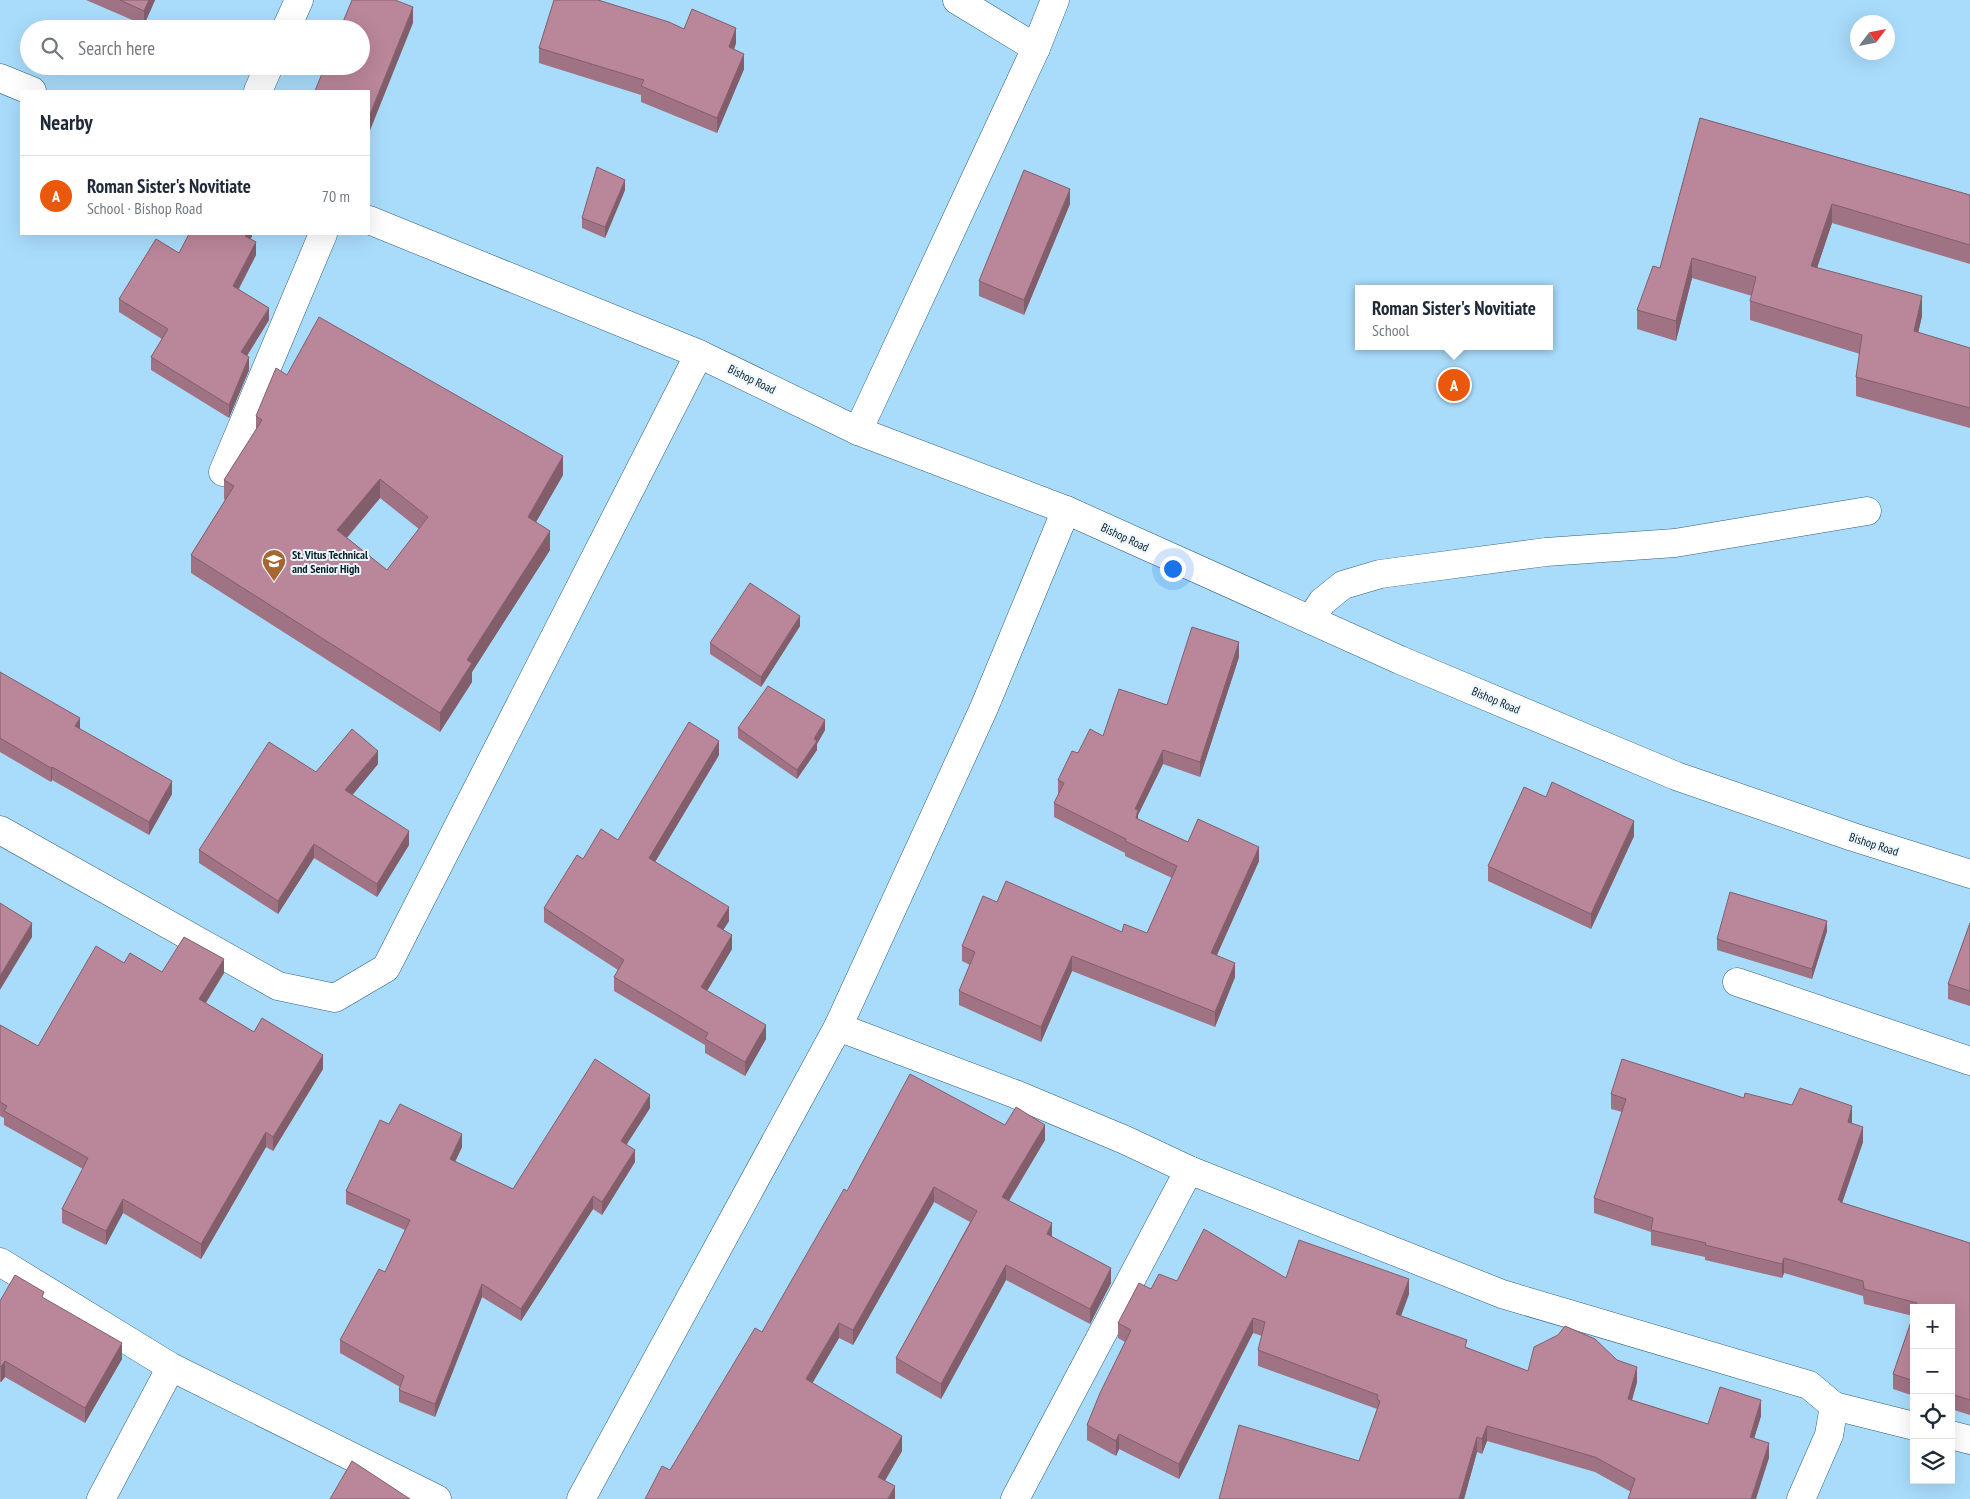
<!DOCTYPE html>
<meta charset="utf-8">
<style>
body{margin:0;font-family:"PT Sans Narrow",sans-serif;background:#f2f2f3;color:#1f2937}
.controls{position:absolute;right:15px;bottom:15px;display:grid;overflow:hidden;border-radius:0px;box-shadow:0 5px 20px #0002}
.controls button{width:45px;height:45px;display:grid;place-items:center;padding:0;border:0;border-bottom:1px solid #e0e1e3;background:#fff;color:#1f2937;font:25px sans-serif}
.compass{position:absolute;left:1850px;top:15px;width:45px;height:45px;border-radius:50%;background:#fff;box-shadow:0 5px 20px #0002;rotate:58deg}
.you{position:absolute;left:1172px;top:568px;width:18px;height:18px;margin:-12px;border:4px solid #fff;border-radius:50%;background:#1a73e8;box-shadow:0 0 0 8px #1a73e833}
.badge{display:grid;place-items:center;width:32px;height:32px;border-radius:50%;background:#ea580c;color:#fff;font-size:16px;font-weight:700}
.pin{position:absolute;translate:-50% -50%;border:2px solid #fff;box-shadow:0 1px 5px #0006}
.popup{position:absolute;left:1355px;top:285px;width:198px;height:65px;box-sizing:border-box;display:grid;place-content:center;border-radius:0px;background:#fff;filter:drop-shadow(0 1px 4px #0005);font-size:16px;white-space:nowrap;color:#747a83}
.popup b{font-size:19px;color:#1f2937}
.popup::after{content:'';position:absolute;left:50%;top:100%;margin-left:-10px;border:10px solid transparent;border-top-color:#fff}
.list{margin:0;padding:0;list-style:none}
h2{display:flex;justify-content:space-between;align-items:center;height:65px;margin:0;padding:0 20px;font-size:21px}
h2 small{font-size:16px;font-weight:400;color:#747a83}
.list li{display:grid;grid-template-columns:32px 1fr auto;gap:15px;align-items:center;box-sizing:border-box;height:80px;padding:0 20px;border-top:1px solid #e0e1e3}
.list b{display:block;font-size:19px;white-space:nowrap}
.list p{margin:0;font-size:16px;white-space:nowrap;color:#747a83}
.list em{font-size:16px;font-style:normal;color:#747a83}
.icon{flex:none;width:28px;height:28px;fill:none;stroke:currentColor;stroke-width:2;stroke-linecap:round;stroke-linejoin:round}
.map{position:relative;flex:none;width:1970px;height:1499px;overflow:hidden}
.search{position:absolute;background:#fff;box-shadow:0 5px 20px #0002;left:20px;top:20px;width:350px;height:55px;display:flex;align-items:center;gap:12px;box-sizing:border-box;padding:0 18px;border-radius:28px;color:#747a83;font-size:19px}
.panel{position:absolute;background:#fff;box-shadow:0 5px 20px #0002;left:20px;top:90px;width:350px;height:145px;border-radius:0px}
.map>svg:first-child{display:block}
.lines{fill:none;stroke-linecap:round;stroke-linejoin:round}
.minor-casing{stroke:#30607b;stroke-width:29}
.minor{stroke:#fff;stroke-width:28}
.wall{fill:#a07384;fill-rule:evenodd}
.shaded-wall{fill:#825e6b}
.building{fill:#ba8699;stroke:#825e6b;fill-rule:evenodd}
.labels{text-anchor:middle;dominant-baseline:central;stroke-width:4;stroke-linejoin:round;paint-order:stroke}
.street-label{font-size:12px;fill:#0b1f2a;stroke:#ecf6fd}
.poi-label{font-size:12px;font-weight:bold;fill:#0b1f2a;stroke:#ecf6fd;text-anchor:start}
</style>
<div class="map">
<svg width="1970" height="1499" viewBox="0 0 1970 1499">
<rect width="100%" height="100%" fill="#a9dcfb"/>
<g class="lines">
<g class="minor-casing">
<g id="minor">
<path d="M 957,0 L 1036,48"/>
<path d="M 286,29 L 299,0"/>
<path d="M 0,78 L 32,91"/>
<path d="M 258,91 L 269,66"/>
<path d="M 369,220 L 699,354 L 858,431 L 1066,510 L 1400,660 L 1676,776 L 1853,837 L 1970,874"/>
<path d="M 858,431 L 1036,48 L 1055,0"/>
<path d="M 223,472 L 323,234"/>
<path d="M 1311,619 L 1322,602 L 1343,585 L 1380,574 L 1546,552 L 1675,543 L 1867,511"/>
<path d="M 0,830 L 278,986 L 335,998 L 386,968 L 699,354"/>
<path d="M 1737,982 L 1970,1061"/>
<path d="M 838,1027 L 1015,1094 L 1125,1140 L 1189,1170 L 1502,1294 L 1809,1385 L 1834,1406 L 1829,1435 L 1801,1499"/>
<path d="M 0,1262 L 171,1367 L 437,1499"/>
<path d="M 1834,1406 L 1914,1426"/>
<path d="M 1951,1435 L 1970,1440"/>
<path d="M 101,1499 L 171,1367"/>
<path d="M 581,1499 L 838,1027 L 984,708 L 1066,510"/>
<path d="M 1015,1499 L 1189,1170"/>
</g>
</g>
<use href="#minor" class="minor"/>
</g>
<g class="wall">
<path d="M 86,0 L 155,0 L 144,25 Z"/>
<path d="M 684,29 L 736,43 L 734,50 L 744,69 L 717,133 L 641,102 L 641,95 L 539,63 L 539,48 Z"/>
<path d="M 1700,118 L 1970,195 L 1970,264 L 1832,223 L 1817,268 L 1922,316 L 1918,333 L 1970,348 L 1970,428 L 1856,396 L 1856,377 L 1860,354 L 1750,320 L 1750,301 L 1752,296 L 1692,278 L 1676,341 L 1637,329 L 1637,310 L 1660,268 Z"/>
<path d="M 625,190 L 605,238 L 582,228 L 582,218 Z"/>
<path d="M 1070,204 L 1024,315 L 979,296 L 979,281 Z"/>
<path d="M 252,234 L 252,236 L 251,239 L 256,255 L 239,289 L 269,320 L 247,356 L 249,370 L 229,418 L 151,370 L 151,357 L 162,339 L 119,312 L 119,299 L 179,253 Z"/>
<path d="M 287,375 L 563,475 L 536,522 L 550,550 L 472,672 L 472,682 L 440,732 L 191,573 L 191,555 L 225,500 L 224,499 L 224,480 L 256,431 L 256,416 ZM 380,498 L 419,529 L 387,570 L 347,538 Z"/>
<path d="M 800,626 L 761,687 L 710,654 L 710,643 Z"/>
<path d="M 1239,657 L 1200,777 L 1163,764 L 1138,815 L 1138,819 L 1188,842 L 1259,861 L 1217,955 L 1235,977 L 1215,1027 L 1072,971 L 1041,1042 L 959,1005 L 959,991 L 970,965 L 962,961 L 962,946 L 997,902 L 1122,932 L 1147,933 L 1172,878 L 1125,856 L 1125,853 L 1054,817 L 1054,803 L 1058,795 L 1058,780 L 1078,753 L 1103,736 L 1167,705 Z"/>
<path d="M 0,672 L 172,794 L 149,835 L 52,780 L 51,782 L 0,752 Z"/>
<path d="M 738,728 L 825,730 L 817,744 L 817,750 L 797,779 L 738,738 Z"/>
<path d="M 719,755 L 655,862 L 729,921 L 723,929 L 732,949 L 707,991 L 766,1039 L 745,1076 L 705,1053 L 705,1045 L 614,991 L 614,977 L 618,970 L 544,922 L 544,908 L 583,859 L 618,840 Z"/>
<path d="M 378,764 L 352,795 L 409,845 L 377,897 L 314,858 L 278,914 L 199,863 L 199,850 L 316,772 Z"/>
<path d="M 1634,836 L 1591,929 L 1488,881 L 1488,866 Z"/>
<path d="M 1970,923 L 1970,1006 L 1948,999 L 1948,984 Z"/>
<path d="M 1827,931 L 1812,979 L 1717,950 L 1717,939 Z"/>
<path d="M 124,963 L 162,972 L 224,973 L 206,1003 L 254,1032 L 323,1069 L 273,1151 L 266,1147 L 201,1259 L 123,1213 L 106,1245 L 62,1223 L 62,1209 L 83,1169 L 4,1125 L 4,1118 L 0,1116 L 0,1025 L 38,1046 Z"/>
<path d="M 1611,1094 L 1744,1098 L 1852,1121 L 1852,1124 L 1863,1142 L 1842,1203 L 1970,1243 L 1970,1415 L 1951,1409 L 1951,1308 L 1914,1308 L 1914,1396 L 1893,1389 L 1893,1374 L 1913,1316 L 1864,1304 L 1863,1296 L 1784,1273 L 1782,1278 L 1705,1260 L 1705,1257 L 1651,1245 L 1651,1232 L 1594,1213 L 1594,1198 L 1622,1112 L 1611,1109 Z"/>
<path d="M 650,1108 L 627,1144 L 635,1162 L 602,1215 L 593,1209 L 521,1321 L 482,1297 L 435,1417 L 399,1402 L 399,1390 L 400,1387 L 340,1353 L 340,1340 L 385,1272 L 405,1230 L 346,1204 L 346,1191 L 389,1124 L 462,1147 L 455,1162 L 513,1189 Z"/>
<path d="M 1005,1125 L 1045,1140 L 1009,1201 L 1052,1237 L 1111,1283 L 1090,1324 L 1006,1280 L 941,1399 L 896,1373 L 896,1358 L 970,1222 L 934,1202 L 853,1345 L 839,1338 L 812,1383 L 902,1451 L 885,1481 L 895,1499 L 670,1470 L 762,1332 L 847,1191 Z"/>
<path d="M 1286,1278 L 1409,1294 L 1401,1316 L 1467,1348 L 1528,1371 L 1637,1382 L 1632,1400 L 1708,1424 L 1761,1416 L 1754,1438 L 1769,1458 L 1631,1492 L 1595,1472 L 1487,1441 L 1482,1454 L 1477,1452 L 1464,1499 L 1219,1499 L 1359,1461 L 1377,1409 L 1258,1366 L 1258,1350 L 1262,1336 L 1253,1333 L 1179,1479 L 1119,1449 L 1116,1456 L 1087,1440 L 1087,1425 L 1125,1342 L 1118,1338 L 1118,1323 L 1151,1289 L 1177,1281 Z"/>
<path d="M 44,1298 L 122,1359 L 85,1423 L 5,1377 L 1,1382 L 0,1382 L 0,1301 Z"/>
</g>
<g class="shaded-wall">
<path d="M 149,0 L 155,0 L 144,25 L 144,11 Z"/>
<path d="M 413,7 L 413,23 L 369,133 L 369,117 Z"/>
<path d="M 736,28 L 736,43 L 729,63 L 729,47 Z"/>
<path d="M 744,54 L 744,69 L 717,133 L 717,118 Z"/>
<path d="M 625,180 L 625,190 L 605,238 L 605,227 Z"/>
<path d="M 1070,189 L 1070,204 L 1024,315 L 1024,300 Z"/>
<path d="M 1832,204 L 1832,223 L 1811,286 L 1811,266 Z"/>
<path d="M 247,234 L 252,234 L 252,236 L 245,249 L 245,236 Z"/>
<path d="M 256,242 L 256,255 L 233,299 L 233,286 Z"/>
<path d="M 1692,258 L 1692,278 L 1676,341 L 1676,321 Z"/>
<path d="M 1922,296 L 1922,316 L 1914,351 L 1914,331 Z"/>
<path d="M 269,308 L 269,320 L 241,365 L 241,352 Z"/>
<path d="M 249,357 L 249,370 L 229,418 L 229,405 Z"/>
<path d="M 563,456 L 563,475 L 528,536 L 528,517 Z"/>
<path d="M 380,479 L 380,498 L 337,549 L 337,530 Z"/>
<path d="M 550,531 L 550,550 L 472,672 L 472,682 L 440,732 L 440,713 L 467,660 Z"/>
<path d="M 800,616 L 800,626 L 761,687 L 761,677 Z"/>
<path d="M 1239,642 L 1239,657 L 1200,777 L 1200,762 Z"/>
<path d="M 80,718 L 80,732 L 75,726 Z"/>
<path d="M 825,720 L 825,730 L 817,744 L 817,750 L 797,779 L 797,770 Z"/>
<path d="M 719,741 L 719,755 L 649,872 L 649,858 Z"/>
<path d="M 1163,750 L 1163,764 L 1138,815 L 1138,825 L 1136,832 L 1135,809 Z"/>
<path d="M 378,751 L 378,764 L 345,804 L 345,790 Z"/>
<path d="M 52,767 L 52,780 L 51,782 L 51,768 Z"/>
<path d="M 172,781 L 172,794 L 149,835 L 149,822 Z"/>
<path d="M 1634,821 L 1634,836 L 1591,929 L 1591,914 Z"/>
<path d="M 409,831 L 409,845 L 377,897 L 377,884 Z"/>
<path d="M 314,844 L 314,858 L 278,914 L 278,901 Z"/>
<path d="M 1259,847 L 1259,861 L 1211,968 L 1211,953 Z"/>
<path d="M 729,907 L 729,921 L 717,940 L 717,926 Z"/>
<path d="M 1827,921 L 1827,931 L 1812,979 L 1812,969 Z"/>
<path d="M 32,923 L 32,937 L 0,990 L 0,976 Z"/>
<path d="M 732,935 L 732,949 L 701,1001 L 701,987 Z"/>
<path d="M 1072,956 L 1072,971 L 1041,1042 L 1041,1027 Z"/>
<path d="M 224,959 L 224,973 L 199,1013 L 199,999 Z"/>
<path d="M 1235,963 L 1235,977 L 1215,1027 L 1215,1012 Z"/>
<path d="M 766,1025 L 766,1039 L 745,1076 L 745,1062 Z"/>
<path d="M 323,1055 L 323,1069 L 273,1151 L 273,1137 Z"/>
<path d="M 650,1095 L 650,1108 L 621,1153 L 621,1141 Z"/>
<path d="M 1852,1106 L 1852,1121 L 1848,1137 L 1848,1122 Z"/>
<path d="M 1045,1125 L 1045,1140 L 1002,1212 L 1002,1197 Z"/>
<path d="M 1863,1127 L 1863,1142 L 1841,1206 L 1838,1200 Z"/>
<path d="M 266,1132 L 266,1147 L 201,1259 L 201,1244 Z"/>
<path d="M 462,1134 L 462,1147 L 450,1172 L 450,1159 Z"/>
<path d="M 635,1150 L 635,1162 L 602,1215 L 602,1202 Z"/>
<path d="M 934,1187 L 934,1202 L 853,1345 L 853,1330 Z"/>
<path d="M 593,1196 L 593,1209 L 521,1321 L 521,1309 Z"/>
<path d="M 123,1199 L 123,1213 L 106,1245 L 106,1231 Z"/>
<path d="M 1052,1223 L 1052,1239 L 1047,1234 Z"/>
<path d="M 1784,1258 L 1784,1273 L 1782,1278 L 1782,1264 Z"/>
<path d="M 1006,1265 L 1006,1280 L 941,1399 L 941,1384 Z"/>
<path d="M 1111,1268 L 1111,1283 L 1090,1324 L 1090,1309 Z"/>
<path d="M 1409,1279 L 1409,1294 L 1396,1329 L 1396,1314 Z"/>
<path d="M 482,1284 L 482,1297 L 435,1417 L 435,1404 Z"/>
<path d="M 1253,1318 L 1253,1333 L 1179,1479 L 1179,1464 Z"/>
<path d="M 839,1323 L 839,1338 L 806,1394 L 806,1379 Z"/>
<path d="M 122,1343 L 122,1359 L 85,1423 L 85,1408 Z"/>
<path d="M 5,1361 L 5,1377 L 1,1382 L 1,1367 Z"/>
<path d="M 1637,1367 L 1637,1382 L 1628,1414 L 1628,1399 Z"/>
<path d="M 1761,1400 L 1761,1416 L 1750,1452 L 1750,1437 Z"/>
<path d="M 1487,1426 L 1487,1441 L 1482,1454 L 1482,1439 Z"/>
<path d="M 1119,1434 L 1119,1449 L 1116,1456 L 1116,1441 Z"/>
<path d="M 902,1436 L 902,1451 L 878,1492 L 878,1477 Z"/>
<path d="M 1477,1437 L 1477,1452 L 1464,1499 L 1459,1499 Z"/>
<path d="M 1769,1443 L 1769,1458 L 1756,1499 L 1751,1499 Z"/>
<path d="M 895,1486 L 895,1499 L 888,1499 Z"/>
</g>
<g class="building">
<path d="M 120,0 L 149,0 L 144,11 Z"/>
<path d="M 352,0 L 395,0 L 413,7 L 369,117 L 369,91 L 315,91 L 325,66 L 361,66 L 361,29 L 340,29 Z"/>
<path d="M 554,0 L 598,0 L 669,22 L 684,29 L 692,9 L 736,28 L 729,47 L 744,54 L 717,118 L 641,86 L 644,80 L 539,48 Z"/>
<path d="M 1700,118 L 1970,195 L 1970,245 L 1832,204 L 1811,266 L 1922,296 L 1914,331 L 1970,348 L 1970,408 L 1856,377 L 1862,335 L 1750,301 L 1756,277 L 1692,258 L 1676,321 L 1637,310 L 1653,266 L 1660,268 Z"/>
<path d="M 597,167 L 625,180 L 605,227 L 582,218 Z"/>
<path d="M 1024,170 L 1070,189 L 1024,300 L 979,281 Z"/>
<path d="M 189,234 L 247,234 L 245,236 L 256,242 L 233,286 L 269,308 L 241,352 L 249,357 L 229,405 L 151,357 L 168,329 L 119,299 L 156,239 L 179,253 Z"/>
<path d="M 319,317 L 563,456 L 528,517 L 550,531 L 467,660 L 472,663 L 440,713 L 191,555 L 234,486 L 224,480 L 262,420 L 256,416 L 276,368 L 287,375 ZM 380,479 L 428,517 L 387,570 L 337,530 Z"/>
<path d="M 750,583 L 800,616 L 761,677 L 710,643 Z"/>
<path d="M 1192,627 L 1239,642 L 1200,762 L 1163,750 L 1135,809 L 1138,810 L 1136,818 L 1188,842 L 1198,819 L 1259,847 L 1211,953 L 1235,963 L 1215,1012 L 1072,956 L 1041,1027 L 959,991 L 975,952 L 962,946 L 983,896 L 997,902 L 1006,881 L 1122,932 L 1124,924 L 1147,933 L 1177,866 L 1125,841 L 1126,839 L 1054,803 L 1064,783 L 1058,780 L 1072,751 L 1078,753 L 1090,729 L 1103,736 L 1119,689 L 1167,705 Z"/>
<path d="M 0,672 L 80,718 L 75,726 L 172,781 L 149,822 L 52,767 L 51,768 L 0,738 Z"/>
<path d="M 768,686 L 825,720 L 814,739 L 817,741 L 797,770 L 738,728 Z"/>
<path d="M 689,722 L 719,741 L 649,858 L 729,907 L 717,926 L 732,935 L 701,987 L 766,1025 L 745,1062 L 705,1039 L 708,1033 L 614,977 L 624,960 L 544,908 L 577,855 L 583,859 L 601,829 L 618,840 Z"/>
<path d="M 352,729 L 378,751 L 345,790 L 409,831 L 377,884 L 314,844 L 278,901 L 199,850 L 269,742 L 316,772 Z"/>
<path d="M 1552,782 L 1634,821 L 1591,914 L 1488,866 L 1524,787 L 1546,797 Z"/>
<path d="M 1730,892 L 1827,921 L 1812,969 L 1717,939 Z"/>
<path d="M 0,903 L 32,923 L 0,976 Z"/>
<path d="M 1970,923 L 1970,991 L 1948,984 Z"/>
<path d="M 184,937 L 224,959 L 199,999 L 254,1032 L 262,1018 L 323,1055 L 273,1137 L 266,1132 L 201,1244 L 123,1199 L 106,1231 L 62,1209 L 88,1158 L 4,1111 L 7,1106 L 0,1102 L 0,1025 L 38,1046 L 96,946 L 124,963 L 130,953 L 162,972 Z"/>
<path d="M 595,1059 L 650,1095 L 621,1141 L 635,1150 L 602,1202 L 593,1196 L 521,1309 L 482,1284 L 435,1404 L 399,1390 L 404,1376 L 340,1340 L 379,1269 L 385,1272 L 410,1220 L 346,1191 L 380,1120 L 389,1124 L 400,1104 L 462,1134 L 450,1159 L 513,1189 Z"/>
<path d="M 1622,1059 L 1744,1098 L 1745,1093 L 1792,1105 L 1800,1088 L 1852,1106 L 1848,1122 L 1863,1127 L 1838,1200 L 1841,1200 L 1840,1202 L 1970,1243 L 1970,1400 L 1951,1394 L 1951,1308 L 1916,1308 L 1917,1303 L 1864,1289 L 1863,1281 L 1784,1258 L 1782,1264 L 1705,1245 L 1706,1243 L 1651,1230 L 1653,1218 L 1594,1198 L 1626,1099 L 1611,1094 Z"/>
<path d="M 910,1074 L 1005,1125 L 1016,1107 L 1045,1125 L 1002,1197 L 1052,1223 L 1047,1234 L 1111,1268 L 1090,1309 L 1006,1265 L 941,1384 L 896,1358 L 977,1211 L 934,1187 L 853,1330 L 839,1323 L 806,1379 L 902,1436 L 878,1477 L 895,1486 L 888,1499 L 645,1499 L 662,1466 L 670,1470 L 755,1328 L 762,1332 L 844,1189 L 847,1191 Z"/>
<path d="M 1204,1229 L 1286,1278 L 1299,1240 L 1409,1279 L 1396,1314 L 1467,1340 L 1465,1347 L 1528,1371 L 1534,1347 L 1558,1335 L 1565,1326 L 1595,1339 L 1617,1360 L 1637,1367 L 1628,1399 L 1708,1424 L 1720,1387 L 1761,1400 L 1750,1437 L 1769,1443 L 1751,1499 L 1628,1499 L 1635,1479 L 1595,1457 L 1487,1426 L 1482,1439 L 1477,1437 L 1459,1499 L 1219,1499 L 1239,1425 L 1359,1461 L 1380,1401 L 1377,1399 L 1378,1395 L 1258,1350 L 1265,1322 L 1253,1318 L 1179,1464 L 1119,1434 L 1116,1441 L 1087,1425 L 1100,1393 L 1131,1330 L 1118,1323 L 1139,1283 L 1151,1289 L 1159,1274 L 1177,1281 Z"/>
<path d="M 15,1275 L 44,1292 L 42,1297 L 122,1343 L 85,1408 L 5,1361 L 1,1367 L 0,1366 L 0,1301 Z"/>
<path d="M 1914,1313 L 1914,1381 L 1893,1374 Z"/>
<path d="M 352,1461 L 410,1499 L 330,1499 Z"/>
</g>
<defs>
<g id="school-pin" transform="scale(1.25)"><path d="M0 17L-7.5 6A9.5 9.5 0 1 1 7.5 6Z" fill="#a76532" stroke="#ecf6fd"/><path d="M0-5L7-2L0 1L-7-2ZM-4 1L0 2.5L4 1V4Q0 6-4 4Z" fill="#fff"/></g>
</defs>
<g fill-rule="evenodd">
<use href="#school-pin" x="274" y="561"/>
</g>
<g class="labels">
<g class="street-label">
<text transform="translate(752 379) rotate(26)">Bishop Road</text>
<text transform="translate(1125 537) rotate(25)">Bishop Road</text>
<text transform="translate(1496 700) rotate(23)">Bishop Road</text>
<text transform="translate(1874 844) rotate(18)">Bishop Road</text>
</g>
<g class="poi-label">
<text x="292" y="554">St. Vitus Technical<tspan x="292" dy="14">and Senior High</tspan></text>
</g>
</g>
</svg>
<div class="controls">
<button>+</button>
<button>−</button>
<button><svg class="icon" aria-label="locate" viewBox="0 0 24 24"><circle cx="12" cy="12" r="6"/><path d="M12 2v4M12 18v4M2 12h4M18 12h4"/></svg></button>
<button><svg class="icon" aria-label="layers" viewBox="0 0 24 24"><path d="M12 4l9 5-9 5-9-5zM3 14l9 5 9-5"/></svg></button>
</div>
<svg class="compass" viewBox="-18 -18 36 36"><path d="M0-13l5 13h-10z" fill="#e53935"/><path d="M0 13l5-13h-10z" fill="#747a83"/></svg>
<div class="you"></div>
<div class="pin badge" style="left:1454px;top:385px">A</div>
<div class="popup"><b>Roman Sister's Novitiate</b>School</div>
<div class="search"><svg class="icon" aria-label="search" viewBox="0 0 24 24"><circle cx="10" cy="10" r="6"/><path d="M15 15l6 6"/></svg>Search here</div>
<section class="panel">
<h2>Nearby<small></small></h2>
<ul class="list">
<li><span class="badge">A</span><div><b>Roman Sister's Novitiate</b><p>School · Bishop Road</p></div><em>70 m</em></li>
</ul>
</section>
</div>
